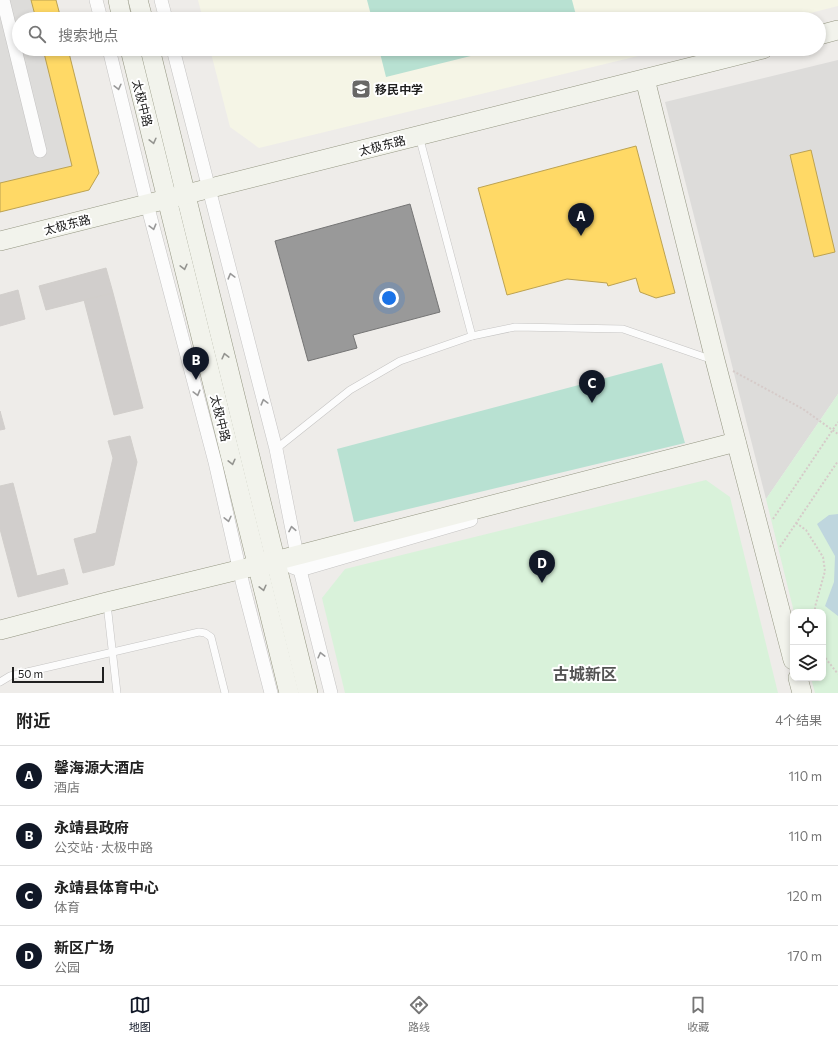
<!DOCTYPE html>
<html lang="zh">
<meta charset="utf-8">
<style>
body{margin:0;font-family:Commissioner,"Noto Sans SC",sans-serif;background:#f2f2f2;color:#222}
.controls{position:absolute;right:12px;bottom:12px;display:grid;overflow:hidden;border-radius:8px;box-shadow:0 2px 6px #0003}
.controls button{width:36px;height:36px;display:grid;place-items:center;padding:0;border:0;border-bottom:1px solid #e0e0e0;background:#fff;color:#222;font:20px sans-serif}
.scale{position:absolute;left:12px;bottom:10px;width:92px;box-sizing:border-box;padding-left:4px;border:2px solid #202020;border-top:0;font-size:11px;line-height:14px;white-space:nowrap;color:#202020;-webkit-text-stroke:3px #fff;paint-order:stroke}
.you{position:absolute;left:389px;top:298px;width:14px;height:14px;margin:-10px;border:3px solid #fff;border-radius:50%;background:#1a73e8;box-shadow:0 0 0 6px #1a73e833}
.badge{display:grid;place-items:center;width:26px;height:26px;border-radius:50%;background:#111827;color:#fff;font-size:13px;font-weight:700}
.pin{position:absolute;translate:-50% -33px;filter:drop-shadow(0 1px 2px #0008)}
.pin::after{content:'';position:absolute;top:21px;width:14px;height:12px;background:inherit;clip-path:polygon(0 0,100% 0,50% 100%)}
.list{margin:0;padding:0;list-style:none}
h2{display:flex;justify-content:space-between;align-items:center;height:52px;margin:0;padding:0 16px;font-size:17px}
h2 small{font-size:13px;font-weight:400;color:#767676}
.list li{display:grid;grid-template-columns:26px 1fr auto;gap:12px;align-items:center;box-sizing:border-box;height:60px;padding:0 16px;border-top:1px solid #e0e0e0}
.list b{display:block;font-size:15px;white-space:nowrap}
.list p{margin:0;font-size:13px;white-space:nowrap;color:#767676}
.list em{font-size:13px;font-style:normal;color:#767676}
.icon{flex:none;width:22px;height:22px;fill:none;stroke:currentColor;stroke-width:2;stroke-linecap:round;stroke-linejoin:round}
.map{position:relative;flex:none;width:838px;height:693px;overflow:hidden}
.search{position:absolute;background:#fff;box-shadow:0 2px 6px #0003;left:12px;right:12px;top:12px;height:44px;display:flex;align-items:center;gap:10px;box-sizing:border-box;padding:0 14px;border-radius:22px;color:#767676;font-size:15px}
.sheet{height:292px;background:#fff}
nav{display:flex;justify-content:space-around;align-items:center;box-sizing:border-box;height:56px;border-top:1px solid #e0e0e0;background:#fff;font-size:11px;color:#767676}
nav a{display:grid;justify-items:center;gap:2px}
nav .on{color:#111827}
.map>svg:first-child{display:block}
.residential{fill:#dddcda}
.education{fill:#f5f5e6}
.park{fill:#d9f2da}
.pitch{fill:#b8e1d2}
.water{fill:#bfd6de}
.homes{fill:#ffd966;stroke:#bca251}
.industry{fill:#999;stroke:#757575}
.building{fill:#d1cecc;stroke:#d1cecb}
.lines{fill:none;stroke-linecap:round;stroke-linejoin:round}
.lane-casing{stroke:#c5c4c3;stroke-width:8}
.street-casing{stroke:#c5c4c3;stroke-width:14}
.secondary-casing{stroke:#949682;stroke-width:20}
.path{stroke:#d6cbc9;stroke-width:2;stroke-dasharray:2 2;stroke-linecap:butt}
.lane{stroke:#fcfcfc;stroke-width:7}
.street{stroke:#fcfcfc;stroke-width:13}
.secondary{stroke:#f2f3ec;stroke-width:19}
.oneway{stroke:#999}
.oneway2{stroke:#949490}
.labels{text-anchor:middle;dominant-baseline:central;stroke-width:4;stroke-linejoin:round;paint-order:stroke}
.poi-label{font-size:12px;font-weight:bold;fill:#202020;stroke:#fff;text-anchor:start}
.street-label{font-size:12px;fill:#202020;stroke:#fff}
.district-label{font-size:16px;font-weight:bold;fill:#535353;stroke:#fff}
</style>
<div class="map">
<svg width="838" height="693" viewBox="0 0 838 693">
<rect width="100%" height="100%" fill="#eeece9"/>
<g class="residential">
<path d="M 0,0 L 49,0 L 53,19 L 19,19 L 19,49 L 61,49 L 87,156 L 70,179 L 0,197 Z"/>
<path d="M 838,60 L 838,394 L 766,499 L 665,102 Z"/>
</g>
<g class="education">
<path d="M 198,0 L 838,0 L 838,6 L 787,19 L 203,19 Z"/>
<path d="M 210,49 L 667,49 L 259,148 L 230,127 Z"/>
</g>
<g class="park">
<path d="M 838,394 L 838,693 L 815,693 L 811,678 L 823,678 L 823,612 L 794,612 L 766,499 Z"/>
<path d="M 706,480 L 730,497 L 778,693 L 345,693 L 322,598 L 345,569 Z"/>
</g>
<g class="pitch">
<path d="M 367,0 L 572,0 L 577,19 L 372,19 Z"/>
<path d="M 379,49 L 499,49 L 386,77 Z"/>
<path d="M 662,363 L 685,443 L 354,522 L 337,449 Z"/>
</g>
<path class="water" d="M 838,514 L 838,616 L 825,606 L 834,582 L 835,556 L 817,524 L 829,515 Z"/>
<g class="homes">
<path d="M 31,0 L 56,0 L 61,19 L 36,19 Z"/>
<path d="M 43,49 L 68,49 L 99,173 L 89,190 L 0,212 L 0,183 L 72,166 Z"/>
<path d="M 636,146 L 675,293 L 656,298 L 640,292 L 636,278 L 608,286 L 607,283 L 567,279 L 507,295 L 478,188 Z"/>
<path d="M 811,150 L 835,252 L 814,257 L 790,155 Z"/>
</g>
<path class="industry" d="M 410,204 L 440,312 L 353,335 L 357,348 L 308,361 L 275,241 Z"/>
<g class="building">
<path d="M 106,268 L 113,293 L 46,310 L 39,286 Z"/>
<path d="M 18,290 L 25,319 L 0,326 L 0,295 Z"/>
<path d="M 113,293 L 143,408 L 114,415 L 84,300 Z"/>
<path d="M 0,411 L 5,429 L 0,430 Z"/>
<path d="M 130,436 L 137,462 L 114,565 L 83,573 L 74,539 L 96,533 L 113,458 L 108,441 Z"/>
<path d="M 13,483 L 37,576 L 64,569 L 68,584 L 18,597 L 0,529 L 0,486 Z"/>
</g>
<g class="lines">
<g class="lane-casing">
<g id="lane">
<path d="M 419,136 L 472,336"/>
<path d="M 276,449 L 350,390 L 400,361 L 472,336 L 515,327 L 623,329 L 713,360"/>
<path d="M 107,604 L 117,693"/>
<path d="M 0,682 L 10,676 L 199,632 L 205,633 L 211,637 L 225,693"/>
</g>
</g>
<g class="street-casing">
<g id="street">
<path d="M 3,0 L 40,151"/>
<path d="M 96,0 L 101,19"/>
<path d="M 161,0 L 166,19"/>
<path d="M 109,49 L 147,204 L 215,462 L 243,585 L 271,693"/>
<path d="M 173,49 L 276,449 L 300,570 L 331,693"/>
<path d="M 292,567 L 300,570 L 471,520"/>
</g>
</g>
<g class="secondary-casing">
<g id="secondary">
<path d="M 118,0 L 122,19"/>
<path d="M 138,0 L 143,19"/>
<path d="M 819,35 L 838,30"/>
<path d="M 130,49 L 289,693"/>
<path d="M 150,49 L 308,693"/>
<path d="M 645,79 L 715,360 L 793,660"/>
<path d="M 0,241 L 763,49"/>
<path d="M 0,630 L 107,602 L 275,561 L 736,442"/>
<path d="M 798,678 L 802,693"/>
</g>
</g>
<g class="path">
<path d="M 733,371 L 803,409 L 838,434"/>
<path d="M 773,519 L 838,422"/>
<path d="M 796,523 L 806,530 L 823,557 L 825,571 L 815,607 L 815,612"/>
<path d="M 780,547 L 838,461"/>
<path d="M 823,655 L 838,674"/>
</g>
<use href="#lane" class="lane"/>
<use href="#street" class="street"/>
<use href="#secondary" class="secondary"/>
</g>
<defs><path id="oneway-chevron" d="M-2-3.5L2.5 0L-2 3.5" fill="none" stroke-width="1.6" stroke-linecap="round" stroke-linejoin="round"/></defs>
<g class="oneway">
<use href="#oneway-chevron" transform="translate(118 87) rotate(76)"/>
<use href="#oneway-chevron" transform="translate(153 227) rotate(75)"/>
<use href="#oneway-chevron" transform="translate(231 276) rotate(-105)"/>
<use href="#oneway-chevron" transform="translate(197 393) rotate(75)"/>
<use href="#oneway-chevron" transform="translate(264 402) rotate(-105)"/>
<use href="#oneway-chevron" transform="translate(228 519) rotate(77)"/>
<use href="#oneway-chevron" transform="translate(292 529) rotate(-101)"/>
<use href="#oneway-chevron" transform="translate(321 655) rotate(-104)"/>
</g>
<g class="oneway2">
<use href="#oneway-chevron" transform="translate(153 141) rotate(76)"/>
<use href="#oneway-chevron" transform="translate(184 267) rotate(76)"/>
<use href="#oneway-chevron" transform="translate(225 356) rotate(-104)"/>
<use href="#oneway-chevron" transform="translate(232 462) rotate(76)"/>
<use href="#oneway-chevron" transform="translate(263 588) rotate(76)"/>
</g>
<defs>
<g id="school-square" transform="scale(1)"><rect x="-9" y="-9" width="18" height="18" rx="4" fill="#686766" stroke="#fff"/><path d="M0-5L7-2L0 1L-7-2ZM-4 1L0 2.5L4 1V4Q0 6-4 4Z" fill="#fff"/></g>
</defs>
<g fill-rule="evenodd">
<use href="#school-square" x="361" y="89"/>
</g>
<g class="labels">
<g class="poi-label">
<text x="375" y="89">移民中学</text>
</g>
<g class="street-label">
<text transform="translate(143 103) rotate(76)">太极中路</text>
<text transform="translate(382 145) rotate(-14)">太极东路</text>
<text transform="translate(67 224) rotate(-14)">太极东路</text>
<text transform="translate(221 418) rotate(76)">太极中路</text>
</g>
<g class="district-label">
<text x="585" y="673">古城新区</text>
</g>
</g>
</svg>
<div class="controls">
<button><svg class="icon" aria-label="locate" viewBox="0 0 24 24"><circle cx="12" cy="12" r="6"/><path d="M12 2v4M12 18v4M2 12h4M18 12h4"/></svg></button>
<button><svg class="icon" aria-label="layers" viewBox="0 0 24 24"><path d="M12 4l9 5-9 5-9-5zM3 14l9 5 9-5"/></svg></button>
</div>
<div class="scale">50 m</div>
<div class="you"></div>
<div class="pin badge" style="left:581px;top:236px">A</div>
<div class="pin badge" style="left:196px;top:380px">B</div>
<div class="pin badge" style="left:592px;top:403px">C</div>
<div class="pin badge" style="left:542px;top:583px">D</div>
<div class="search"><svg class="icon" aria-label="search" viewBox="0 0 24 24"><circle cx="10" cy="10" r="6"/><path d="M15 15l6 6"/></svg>搜索地点</div>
</div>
<section class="sheet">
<h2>附近<small>4个结果</small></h2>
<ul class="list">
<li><span class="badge">A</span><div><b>馨海源大酒店</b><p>酒店</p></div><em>110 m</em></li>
<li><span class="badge">B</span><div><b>永靖县政府</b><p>公交站 · 太极中路</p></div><em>110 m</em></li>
<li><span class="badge">C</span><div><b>永靖县体育中心</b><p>体育</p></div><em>120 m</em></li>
<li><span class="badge">D</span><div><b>新区广场</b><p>公园</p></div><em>170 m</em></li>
</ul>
</section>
<nav>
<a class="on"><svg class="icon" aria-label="map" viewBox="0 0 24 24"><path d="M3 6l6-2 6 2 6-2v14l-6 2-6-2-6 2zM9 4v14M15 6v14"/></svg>地图</a>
<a><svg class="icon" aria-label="directions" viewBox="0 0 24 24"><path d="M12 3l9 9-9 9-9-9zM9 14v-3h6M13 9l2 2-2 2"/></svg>路线</a>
<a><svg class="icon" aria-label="saved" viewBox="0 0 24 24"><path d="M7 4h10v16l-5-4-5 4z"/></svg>收藏</a>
</nav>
